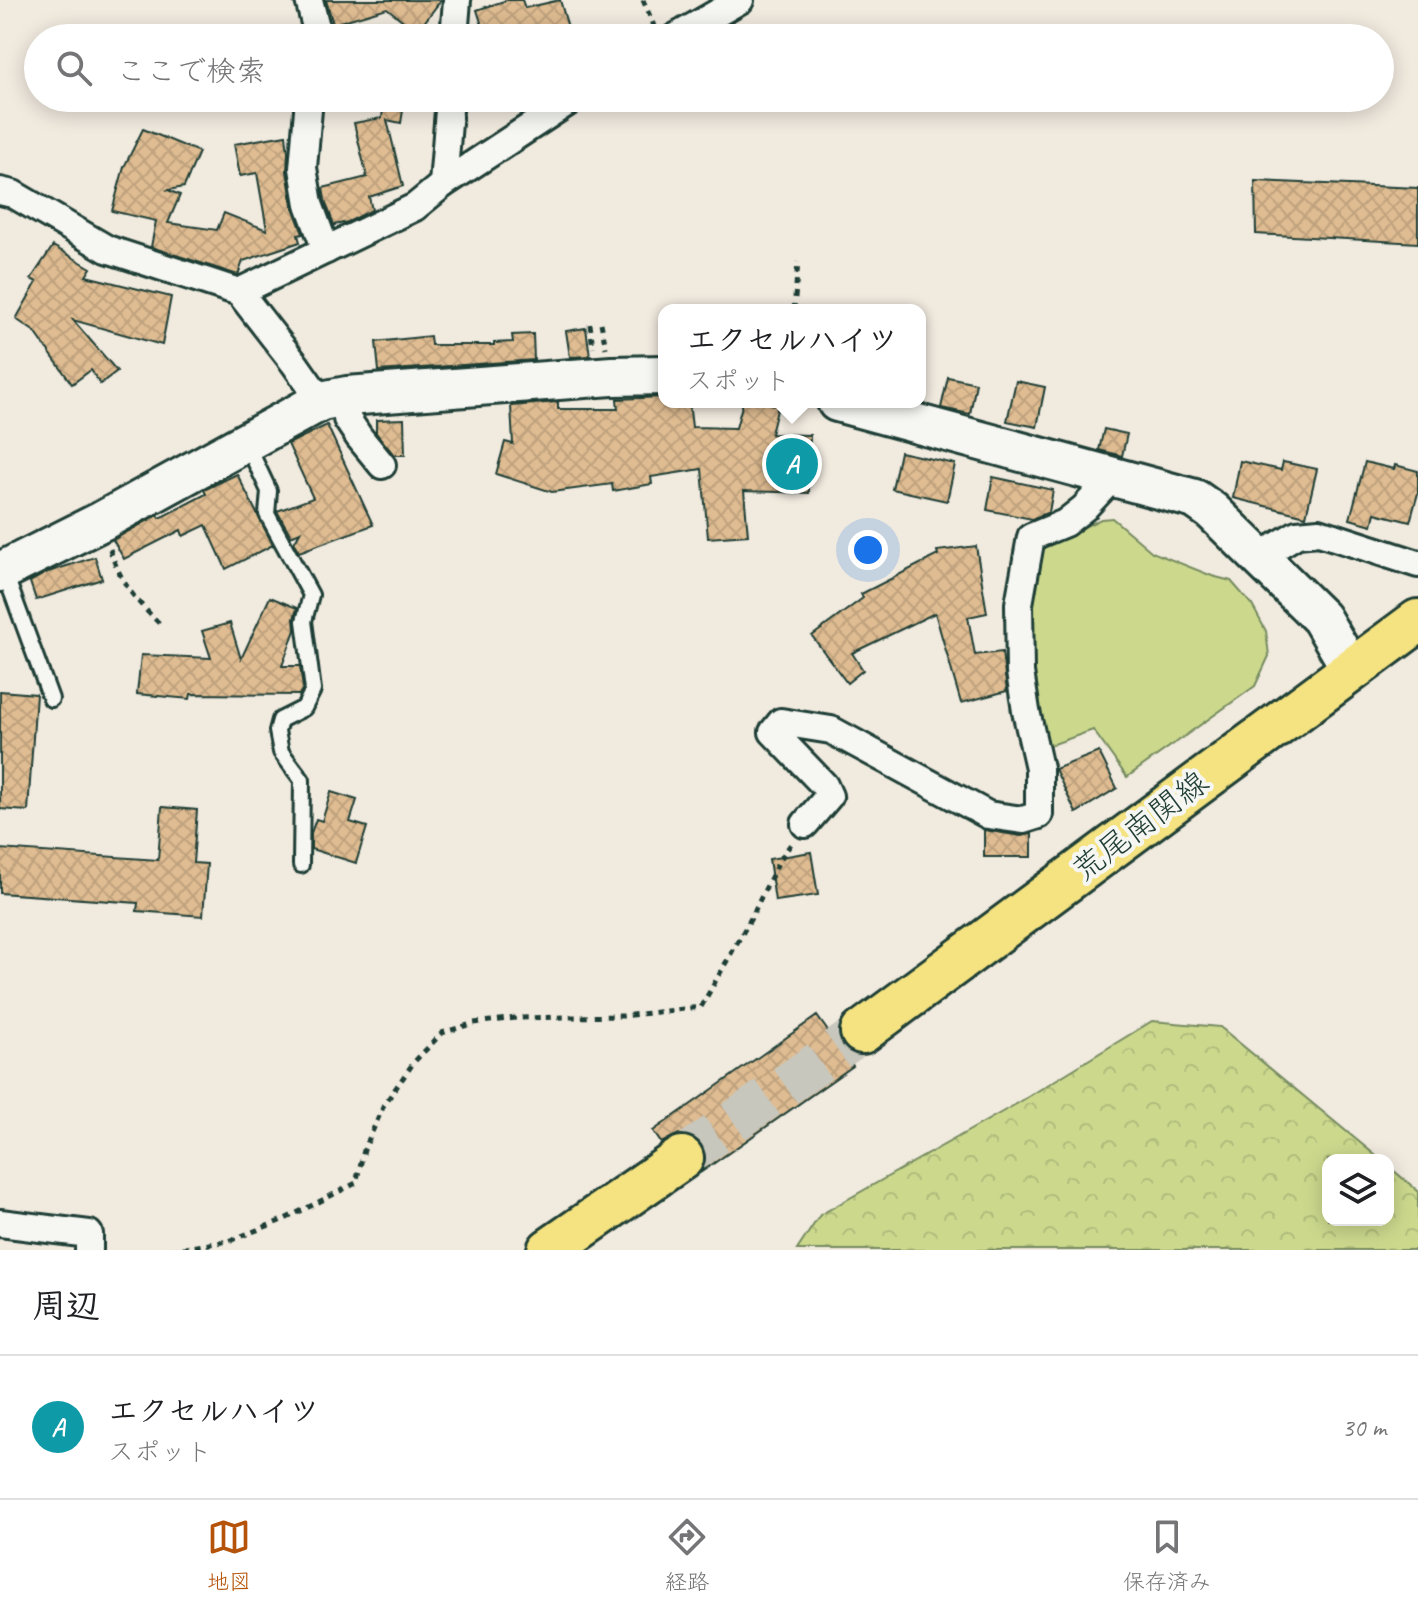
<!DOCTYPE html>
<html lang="ja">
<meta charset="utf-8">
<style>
body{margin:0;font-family:Caveat,"Klee One",sans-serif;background:#f6f6f6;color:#202124}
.controls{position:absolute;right:24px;bottom:24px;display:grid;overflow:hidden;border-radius:16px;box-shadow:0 4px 20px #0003}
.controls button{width:72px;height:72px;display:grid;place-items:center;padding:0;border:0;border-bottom:2px solid #e0e0e0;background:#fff;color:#202124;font:40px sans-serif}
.you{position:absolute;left:868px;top:550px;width:28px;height:28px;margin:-20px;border:6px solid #fff;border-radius:50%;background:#1a73e8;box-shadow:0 0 0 12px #1a73e833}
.badge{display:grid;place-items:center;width:52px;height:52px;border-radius:50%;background:#b45309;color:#fff;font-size:26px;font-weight:700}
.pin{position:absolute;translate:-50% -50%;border:4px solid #fff;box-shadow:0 2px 8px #0006}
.popup{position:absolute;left:658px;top:304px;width:268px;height:104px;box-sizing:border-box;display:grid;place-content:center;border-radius:16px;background:#fff;filter:drop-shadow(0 2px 6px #0005);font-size:26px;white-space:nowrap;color:#757577}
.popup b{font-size:30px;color:#202124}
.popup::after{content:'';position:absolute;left:50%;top:100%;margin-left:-16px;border:16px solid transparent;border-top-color:#fff}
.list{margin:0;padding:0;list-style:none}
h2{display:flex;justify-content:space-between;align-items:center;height:104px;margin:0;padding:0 32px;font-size:34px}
h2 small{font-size:26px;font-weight:400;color:#757577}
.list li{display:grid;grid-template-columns:52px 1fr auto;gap:24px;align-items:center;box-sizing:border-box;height:144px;padding:0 32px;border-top:2px solid #e0e0e0}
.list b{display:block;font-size:30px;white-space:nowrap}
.list p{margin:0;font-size:26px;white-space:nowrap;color:#757577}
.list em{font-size:26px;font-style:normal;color:#757577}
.icon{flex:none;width:44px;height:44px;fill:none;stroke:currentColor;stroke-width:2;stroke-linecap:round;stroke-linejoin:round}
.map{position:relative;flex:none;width:1418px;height:1250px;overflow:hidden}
.search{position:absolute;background:#fff;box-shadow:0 4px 20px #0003;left:24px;right:24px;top:24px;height:88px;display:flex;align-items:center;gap:20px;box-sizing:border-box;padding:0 28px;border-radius:44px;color:#757577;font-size:30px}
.sheet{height:248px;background:#fff}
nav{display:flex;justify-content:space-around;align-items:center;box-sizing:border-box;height:112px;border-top:2px solid #e0e0e0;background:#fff;font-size:22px;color:#757577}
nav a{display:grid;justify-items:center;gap:4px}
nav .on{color:#b45309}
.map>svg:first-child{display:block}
.green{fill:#ccd98d;stroke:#768b60;stroke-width:2}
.forest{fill:url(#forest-crowns);stroke:#768b60;stroke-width:2}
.building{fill:url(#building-cross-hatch);stroke:#1f3d34;stroke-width:2}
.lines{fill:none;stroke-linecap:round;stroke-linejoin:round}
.primary-tunnel{stroke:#c7c7bd;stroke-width:42;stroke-dasharray:42 21;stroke-linecap:butt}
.lane-casing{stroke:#1f3d34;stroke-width:20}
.street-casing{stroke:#1f3d34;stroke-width:32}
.secondary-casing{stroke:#1f3d34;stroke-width:44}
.primary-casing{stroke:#1f3d34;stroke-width:48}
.path{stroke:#1f3d34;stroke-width:5;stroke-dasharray:6 6;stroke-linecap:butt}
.lane{stroke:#f6f6f2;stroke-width:14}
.street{stroke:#f6f6f2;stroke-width:26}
.secondary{stroke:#f6f6f2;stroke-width:38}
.primary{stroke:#f5e382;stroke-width:42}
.labels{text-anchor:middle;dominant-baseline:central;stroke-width:8;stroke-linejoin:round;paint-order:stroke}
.street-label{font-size:32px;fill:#1f3d34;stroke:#f6f6f2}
</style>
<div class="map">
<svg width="1418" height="1250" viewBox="0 0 1418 1250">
<defs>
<pattern id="forest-crowns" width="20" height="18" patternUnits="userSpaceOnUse" patternTransform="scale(2)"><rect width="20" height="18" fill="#ccd98d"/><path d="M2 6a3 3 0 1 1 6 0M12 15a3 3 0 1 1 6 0" fill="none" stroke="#afbb7a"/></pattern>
<pattern id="building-cross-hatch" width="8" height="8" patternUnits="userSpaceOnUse" patternTransform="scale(2)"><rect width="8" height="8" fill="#dfbc91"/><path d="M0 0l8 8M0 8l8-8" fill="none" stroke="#bfa27e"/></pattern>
</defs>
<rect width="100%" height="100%" fill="#f1eadf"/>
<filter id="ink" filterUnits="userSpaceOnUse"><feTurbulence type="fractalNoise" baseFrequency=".0125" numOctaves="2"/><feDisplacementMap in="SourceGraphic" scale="16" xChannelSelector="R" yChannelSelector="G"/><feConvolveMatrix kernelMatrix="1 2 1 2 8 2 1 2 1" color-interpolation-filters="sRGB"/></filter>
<g filter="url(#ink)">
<path class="green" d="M 1112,518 L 1152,552 L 1212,576 L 1231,581 L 1252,605 L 1266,631 L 1269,656 L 1255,686 L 1127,777 L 1093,730 L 1043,748 L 1030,698 L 1028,579 L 1042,547 L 1101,519 Z"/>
<path class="forest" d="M 1152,1021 L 1220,1027 L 1381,1160 L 1328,1160 L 1328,1220 L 1388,1220 L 1388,1166 L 1418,1191 L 1418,1250 L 797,1250 L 820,1215 L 1018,1103 Z"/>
<g class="building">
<path d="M 326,0 L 441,0 L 417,32 L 387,8 L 333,24 Z"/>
<path d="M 507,0 L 522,0 L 525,8 L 560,0 L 571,38 L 547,38 L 544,28 L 514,38 L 486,38 L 477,10 Z"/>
<path d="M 384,98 L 405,98 L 401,123 L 387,120 L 403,186 L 369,197 L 372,210 L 348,222 L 334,225 L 325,200 L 323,188 L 367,177 L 354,123 L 382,118 Z"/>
<path d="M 143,129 L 199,152 L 184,187 L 168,190 L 180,195 L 168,223 L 217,230 L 224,213 L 267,230 L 257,173 L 240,176 L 234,144 L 286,135 L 288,152 L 287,171 L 293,207 L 303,234 L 298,235 L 300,242 L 243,261 L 238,275 L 151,247 L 156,221 L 112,211 L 124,167 Z"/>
<path d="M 1255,181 L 1418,188 L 1418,243 L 1256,234 Z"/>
<path d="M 53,246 L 91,268 L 86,276 L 171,297 L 162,345 L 73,320 L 117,371 L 100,384 L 91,370 L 72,384 L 35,332 L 16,319 L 37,282 L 31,279 Z"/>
<path d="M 586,328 L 590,356 L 570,357 L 566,331 Z"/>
<path d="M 533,334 L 534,360 L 379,371 L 376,342 L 430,336 L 431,345 L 494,345 L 494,343 L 513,342 L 512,335 Z"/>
<path d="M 948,377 L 976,383 L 970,414 L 941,408 Z"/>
<path d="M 1016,381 L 1045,387 L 1037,427 L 1007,421 Z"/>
<path d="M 664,397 L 664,402 L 689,402 L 692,427 L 736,428 L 743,402 L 764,402 L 778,406 L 771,434 L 810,435 L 809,493 L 744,491 L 748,535 L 708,538 L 702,469 L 651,477 L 652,484 L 613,491 L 612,484 L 552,492 L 496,474 L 505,442 L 513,444 L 511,406 L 558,402 L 558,409 L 618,409 L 617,399 Z"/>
<path d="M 404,419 L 405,455 L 394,455 L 376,433 L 376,420 Z"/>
<path d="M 327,425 L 373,525 L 299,552 L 294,543 L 300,532 L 291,536 L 277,511 L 313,498 L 288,444 Z"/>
<path d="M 1104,429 L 1127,434 L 1122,456 L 1099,450 Z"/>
<path d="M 900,452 L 955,464 L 947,501 L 892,489 Z"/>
<path d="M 1240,461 L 1281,470 L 1283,462 L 1317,469 L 1306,516 L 1233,498 Z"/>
<path d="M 1365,462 L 1394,469 L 1395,465 L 1418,471 L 1418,493 L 1410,522 L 1375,513 L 1372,525 L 1350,519 Z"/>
<path d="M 237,474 L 273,545 L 226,569 L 206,525 L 183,536 L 181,530 L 124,559 L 113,540 L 158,515 L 160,518 L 206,494 L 204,490 Z"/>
<path d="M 993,477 L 1053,490 L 1049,512 L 1032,519 L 987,510 Z"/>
<path d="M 976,546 L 987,613 L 968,617 L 975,655 L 1002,652 L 1007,691 L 961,703 L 935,613 L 852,653 L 863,670 L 847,683 L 812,636 L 863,598 L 861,594 L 938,555 L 937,551 Z"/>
<path d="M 95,557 L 102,579 L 36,600 L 30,582 L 48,572 Z"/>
<path d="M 270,597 L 297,608 L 294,619 L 295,630 L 282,666 L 300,666 L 303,688 L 299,695 L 191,694 L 190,699 L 137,694 L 141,655 L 211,658 L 202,631 L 230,623 L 241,659 Z"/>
<path d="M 0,691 L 36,694 L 28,811 L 0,809 Z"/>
<path d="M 1099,752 L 1117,788 L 1076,813 L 1055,769 Z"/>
<path d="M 331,792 L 357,800 L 350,822 L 367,827 L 356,863 L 311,849 L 311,833 L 316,819 L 322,821 Z"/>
<path d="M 162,807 L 197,810 L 193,863 L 207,864 L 203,916 L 137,911 L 138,903 L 0,893 L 0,849 L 158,860 Z"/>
<path d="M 984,830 L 1021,836 L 1032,834 L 1032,857 L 984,857 Z"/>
<path d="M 811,852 L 818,895 L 775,901 L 769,859 Z"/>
<path d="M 817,1016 L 853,1066 L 700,1173 L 704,1168 L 706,1155 L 701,1144 L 693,1137 L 679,1134 L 661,1143 L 653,1131 Z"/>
</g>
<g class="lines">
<path class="primary-tunnel" d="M 682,1158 L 862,1032"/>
<g class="lane-casing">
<g id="lane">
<path d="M 246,442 L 269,491 L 267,514 L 311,595 L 304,621 L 313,690 L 304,708 L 280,720 L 277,731 L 281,752 L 302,780 L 301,865"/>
<path d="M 4,571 L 51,699"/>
</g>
</g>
<g class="street-casing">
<g id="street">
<path d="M 309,0 L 317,31 L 316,38"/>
<path d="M 454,38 L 457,0"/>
<path d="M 674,38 L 740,0"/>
<path d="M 309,98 L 303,168 L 309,204 L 326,250"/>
<path d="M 443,184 L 450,98"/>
<path d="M 0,191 L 13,194 L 107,249 L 239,292 L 295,364 L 321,401"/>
<path d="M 239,292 L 415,207 L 443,184 L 574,98"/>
<path d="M 347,396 L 347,419 L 359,437 L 382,465"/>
<path d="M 1263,560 L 1272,549 L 1297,534 L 1319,532 L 1418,564"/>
<path d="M 805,824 L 829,796 L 824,785 L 773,732 L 781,722 L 831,730 L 988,815 L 1023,820 L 1039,815 L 1039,768 L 1026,711 L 1020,672 L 1019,604 L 1031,537 L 1065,523 L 1084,508 L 1114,476"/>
<path d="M 0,1223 L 89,1234 L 89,1250"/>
</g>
</g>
<g class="secondary-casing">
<g id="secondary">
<path d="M 837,402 L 1195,499 L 1212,511 L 1321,618 L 1351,669"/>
<path d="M 0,572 L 102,521 L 321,401 L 347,396 L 612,376 L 664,375"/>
</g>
</g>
<g class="primary-casing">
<g id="primary">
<path d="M 862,1032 L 1418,621"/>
<path d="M 549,1250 L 682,1158"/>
</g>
</g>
<g class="path">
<path d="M 643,0 L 654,26"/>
<path d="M 794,310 L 798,262"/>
<path d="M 601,323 L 606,348"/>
<path d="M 590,324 L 593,348"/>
<path d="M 110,549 C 120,582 135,600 159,623"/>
<path d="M 171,1250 L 229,1241 L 285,1219 L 356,1183 L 364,1150 L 384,1105 L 414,1062 L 442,1033 L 474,1023 L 516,1018 L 623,1016 L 701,1007 L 751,918 L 779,861 L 793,841"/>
</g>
<use href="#lane" class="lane"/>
<use href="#street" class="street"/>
<use href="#secondary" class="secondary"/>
<use href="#primary" class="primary"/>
</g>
</g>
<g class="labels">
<g class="street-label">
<text transform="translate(1140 826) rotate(-37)">荒尾南関線</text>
</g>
</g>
</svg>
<div class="controls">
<button><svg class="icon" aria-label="layers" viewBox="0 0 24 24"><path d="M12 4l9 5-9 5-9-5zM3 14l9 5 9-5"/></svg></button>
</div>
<div class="you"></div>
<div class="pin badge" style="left:792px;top:464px;background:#0f9aa8">A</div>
<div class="popup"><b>エクセルハイツ</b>スポット</div>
<div class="search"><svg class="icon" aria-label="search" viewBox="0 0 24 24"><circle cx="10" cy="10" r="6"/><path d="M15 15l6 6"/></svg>ここで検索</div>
</div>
<section class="sheet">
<h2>周辺<small></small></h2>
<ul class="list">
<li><span class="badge" style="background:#0f9aa8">A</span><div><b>エクセルハイツ</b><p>スポット</p></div><em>30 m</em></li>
</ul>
</section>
<nav>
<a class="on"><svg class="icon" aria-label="map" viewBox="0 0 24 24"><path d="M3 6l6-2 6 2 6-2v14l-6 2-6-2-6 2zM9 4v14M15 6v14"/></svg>地図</a>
<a><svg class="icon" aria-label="directions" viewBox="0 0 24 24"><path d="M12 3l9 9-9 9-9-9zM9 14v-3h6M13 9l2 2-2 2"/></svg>経路</a>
<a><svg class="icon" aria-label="saved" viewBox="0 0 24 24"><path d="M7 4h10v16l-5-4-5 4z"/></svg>保存済み</a>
</nav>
